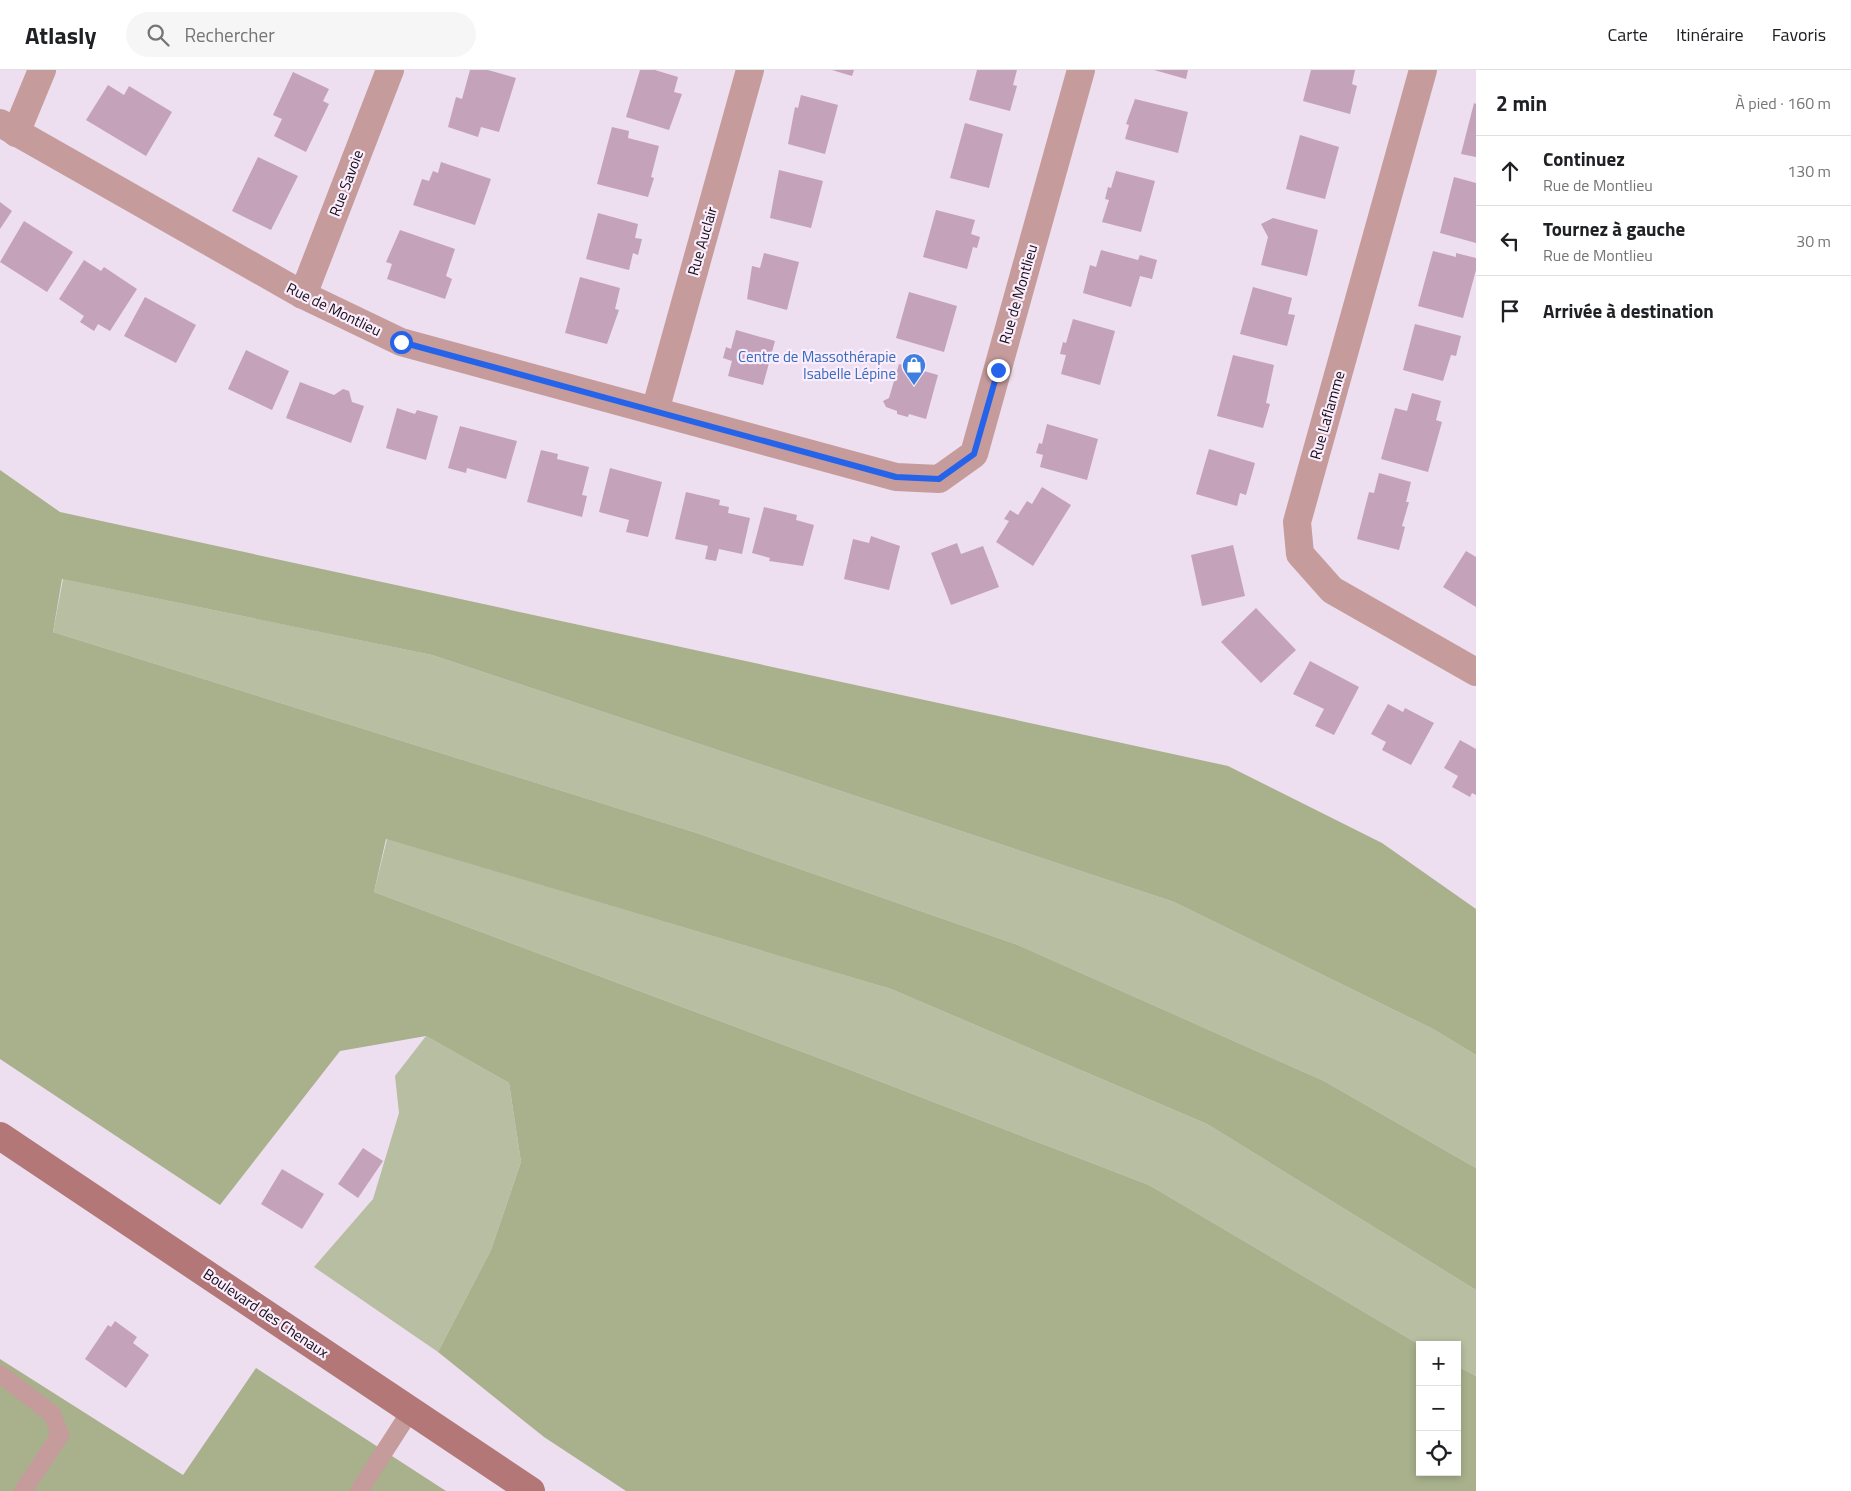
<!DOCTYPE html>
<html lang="fr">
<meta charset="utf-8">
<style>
body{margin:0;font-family:"Titillium Web",sans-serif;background:#f6f6f6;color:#202124}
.controls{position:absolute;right:15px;bottom:15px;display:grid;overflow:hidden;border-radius:0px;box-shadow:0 2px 8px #0003}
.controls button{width:45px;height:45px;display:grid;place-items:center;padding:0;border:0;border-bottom:1px solid #e0e0e0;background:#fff;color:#202124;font:25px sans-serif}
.stop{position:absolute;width:15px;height:15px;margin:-11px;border:4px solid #2563eb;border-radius:50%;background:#fff}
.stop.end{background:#2563eb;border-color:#fff;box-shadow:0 1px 5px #0008}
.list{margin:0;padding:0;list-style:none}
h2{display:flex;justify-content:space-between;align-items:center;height:65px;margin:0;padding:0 20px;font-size:21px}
h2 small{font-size:16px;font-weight:400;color:#757577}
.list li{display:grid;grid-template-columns:32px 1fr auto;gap:15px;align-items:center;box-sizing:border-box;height:70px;padding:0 20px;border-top:1px solid #e0e0e0}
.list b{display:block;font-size:19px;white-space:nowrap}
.list p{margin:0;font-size:16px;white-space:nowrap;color:#757577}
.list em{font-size:16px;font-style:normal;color:#757577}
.icon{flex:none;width:28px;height:28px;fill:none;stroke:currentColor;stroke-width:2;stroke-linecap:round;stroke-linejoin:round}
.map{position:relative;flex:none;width:1476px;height:1421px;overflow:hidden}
header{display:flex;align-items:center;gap:30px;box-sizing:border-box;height:70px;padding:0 25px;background:#fff;border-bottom:1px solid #e0e0e0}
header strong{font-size:24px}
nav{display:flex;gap:28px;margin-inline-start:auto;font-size:18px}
.search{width:350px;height:45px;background:#f6f6f6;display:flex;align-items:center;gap:12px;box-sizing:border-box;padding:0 18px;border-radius:28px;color:#757577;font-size:19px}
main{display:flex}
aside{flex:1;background:#fff}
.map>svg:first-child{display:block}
.green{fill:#b7bea1}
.forest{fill:#a8b18c}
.building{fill:#c4a2ba}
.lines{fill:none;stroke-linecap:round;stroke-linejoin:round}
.lane{stroke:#c59b9b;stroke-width:18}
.street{stroke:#c59b9b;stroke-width:28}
.secondary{stroke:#b37777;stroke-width:28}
.route{stroke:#2563eb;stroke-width:6}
.labels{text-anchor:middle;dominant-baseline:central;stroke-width:4.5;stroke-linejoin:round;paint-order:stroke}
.street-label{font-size:15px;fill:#120e13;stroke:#fbedfd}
.shop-label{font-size:15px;fill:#366cbe;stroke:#fbedfd;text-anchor:end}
</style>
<header>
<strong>Atlasly</strong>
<div class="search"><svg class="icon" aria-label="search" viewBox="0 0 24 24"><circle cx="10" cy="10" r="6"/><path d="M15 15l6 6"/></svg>Rechercher</div>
<nav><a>Carte</a><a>Itinéraire</a><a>Favoris</a></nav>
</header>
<main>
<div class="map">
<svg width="1476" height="1421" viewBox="0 0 1476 1421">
<rect width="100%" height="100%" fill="#eddfef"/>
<g class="green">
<path d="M 63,509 L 432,585 L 1174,832 L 1433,959 L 1476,985 L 1476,1098 L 1324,1011 L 1018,875 L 697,763 L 53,562 Z"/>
<path d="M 387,769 L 891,919 L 1207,1054 L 1476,1220 L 1476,1306 L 1457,1296 L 1457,1275 L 1420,1275 L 1149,1115 L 827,991 L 374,822 Z"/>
<path d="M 426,966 L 509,1013 L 521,1092 L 491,1180 L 438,1282 L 314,1197 L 373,1129 L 399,1043 L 395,1006 Z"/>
</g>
<g class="forest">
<path d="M 0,400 L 60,442 L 1228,696 L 1382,773 L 1476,839 L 1476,985 L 1433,959 L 1174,832 L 432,585 L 62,509 L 53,562 L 697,763 L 1018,875 L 1324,1011 L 1476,1098 L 1476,1220 L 1207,1054 L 891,919 L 386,769 L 374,822 L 827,991 L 1149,1115 L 1420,1275 L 1420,1402 L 1457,1402 L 1457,1296 L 1476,1306 L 1476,1421 L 626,1421 L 544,1367 L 438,1282 L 491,1180 L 521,1092 L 509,1013 L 426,966 L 340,981 L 220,1135 L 0,989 Z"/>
<path d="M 0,1289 L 183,1405 L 256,1298 L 446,1421 L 0,1421 Z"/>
</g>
<g class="building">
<path d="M 470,0 L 488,0 L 516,8 L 499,62 L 481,57 L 478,67 L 448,57 L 456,27 L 462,29 Z"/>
<path d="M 640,0 L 655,0 L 678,7 L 674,22 L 682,24 L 669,60 L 626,47 Z"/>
<path d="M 832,0 L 854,0 L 852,6 Z"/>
<path d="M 977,0 L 1017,0 L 1013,15 L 1017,16 L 1010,41 L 969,30 Z"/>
<path d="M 1154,0 L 1188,0 L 1186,9 Z"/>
<path d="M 1311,0 L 1355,0 L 1352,14 L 1357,16 L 1350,44 L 1303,31 Z"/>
<path d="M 293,2 L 329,19 L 323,31 L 329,34 L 306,82 L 274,66 L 282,49 L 273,45 Z"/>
<path d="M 108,15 L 124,25 L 129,16 L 172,42 L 146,86 L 86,50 Z"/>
<path d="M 801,25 L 838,35 L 825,84 L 788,74 L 795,37 L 798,38 Z"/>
<path d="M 1135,29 L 1188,42 L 1178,83 L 1125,69 L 1129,55 L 1126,54 Z"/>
<path d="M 1474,33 L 1476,34 L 1476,87 L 1461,84 Z"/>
<path d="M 965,53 L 1003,64 L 989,118 L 950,108 Z"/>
<path d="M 612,57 L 629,61 L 628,68 L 659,76 L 651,107 L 654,108 L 648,127 L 597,114 Z"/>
<path d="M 1300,65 L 1339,77 L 1325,129 L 1286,119 Z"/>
<path d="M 258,87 L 298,106 L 271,160 L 232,141 Z"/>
<path d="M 441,92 L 491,109 L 475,155 L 413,135 L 422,109 L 429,111 L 433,101 L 438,103 Z"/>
<path d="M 779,100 L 823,111 L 811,158 L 770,148 Z"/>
<path d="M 1116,101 L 1155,111 L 1141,162 L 1102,152 L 1109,130 L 1105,129 L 1108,117 L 1111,118 Z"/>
<path d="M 1454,107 L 1476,113 L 1476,173 L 1440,163 Z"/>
<path d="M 0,132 L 12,141 L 0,159 Z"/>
<path d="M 936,140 L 975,150 L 971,164 L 980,167 L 977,178 L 973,177 L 967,199 L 923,187 Z"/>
<path d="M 598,143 L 638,154 L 635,168 L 642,169 L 638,185 L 633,183 L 629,200 L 586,189 Z"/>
<path d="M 1273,148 L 1318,160 L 1307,206 L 1261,195 L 1268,167 L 1261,154 Z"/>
<path d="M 24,151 L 73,182 L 47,222 L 0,192 Z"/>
<path d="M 400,160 L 455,179 L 446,206 L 452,209 L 445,229 L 387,209 L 392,194 L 386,192 Z"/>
<path d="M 1101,180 L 1138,190 L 1140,185 L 1157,190 L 1152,209 L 1140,206 L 1131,237 L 1083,223 L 1090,195 L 1096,197 Z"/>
<path d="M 1433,181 L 1456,187 L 1456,183 L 1476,188 L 1476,200 L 1463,248 L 1418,236 Z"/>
<path d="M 764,183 L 799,192 L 787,240 L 747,229 L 752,196 L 760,198 Z"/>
<path d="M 84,190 L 101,201 L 104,197 L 137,219 L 110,261 L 98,254 L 94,261 L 80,252 L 84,246 L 59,229 Z"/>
<path d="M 580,207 L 620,218 L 615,239 L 619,240 L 607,274 L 565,263 Z"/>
<path d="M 1253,217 L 1292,228 L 1288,244 L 1295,245 L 1287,276 L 1240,264 Z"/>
<path d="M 909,222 L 957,236 L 944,282 L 896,268 Z"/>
<path d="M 145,227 L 196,255 L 176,293 L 124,266 Z"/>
<path d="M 1073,249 L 1115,261 L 1100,315 L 1061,304 L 1066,285 L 1060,284 L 1063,272 L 1066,273 Z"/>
<path d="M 1415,254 L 1461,266 L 1456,286 L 1451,285 L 1443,311 L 1403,300 Z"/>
<path d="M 736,260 L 775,271 L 763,315 L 728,306 L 732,291 L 723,288 L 726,277 L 731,279 Z"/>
<path d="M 246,280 L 289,301 L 272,340 L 228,319 Z"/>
<path d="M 1233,285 L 1274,295 L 1266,333 L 1270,334 L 1263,358 L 1217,346 Z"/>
<path d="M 899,294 L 938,305 L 926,349 L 909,344 L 908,347 L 897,344 L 897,341 L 886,337 L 883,331 L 889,328 Z"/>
<path d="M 300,312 L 334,325 L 343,319 L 349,321 L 352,332 L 364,336 L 351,373 L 286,348 Z"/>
<path d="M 1412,323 L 1441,331 L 1436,350 L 1442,352 L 1428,402 L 1381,389 L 1395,338 L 1407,341 Z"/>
<path d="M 397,338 L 415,344 L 417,340 L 438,346 L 426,390 L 386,378 Z"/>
<path d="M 1047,354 L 1098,369 L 1087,410 L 1040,397 L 1043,385 L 1036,383 L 1039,373 L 1042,374 Z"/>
<path d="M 460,356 L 517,371 L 506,409 L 467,398 L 466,403 L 448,398 Z"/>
<path d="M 1209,379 L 1255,393 L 1246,425 L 1240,423 L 1237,436 L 1196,424 Z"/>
<path d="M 541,380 L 558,384 L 557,389 L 589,397 L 582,425 L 587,426 L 582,447 L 527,432 Z"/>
<path d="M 610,398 L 662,412 L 648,467 L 626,462 L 629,450 L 599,442 Z"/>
<path d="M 1379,403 L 1411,412 L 1406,432 L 1409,432 L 1402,456 L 1405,457 L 1399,480 L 1357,469 L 1369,422 L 1374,423 Z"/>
<path d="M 1042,417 L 1071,435 L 1033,496 L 996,472 L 1009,451 L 1004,449 L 1010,440 L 1018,445 L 1027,431 L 1032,434 Z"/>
<path d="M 686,422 L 720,430 L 719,435 L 729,437 L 728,443 L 750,448 L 742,484 L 719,479 L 716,491 L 705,489 L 708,476 L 675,469 Z"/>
<path d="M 764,437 L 797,445 L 796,450 L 814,455 L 803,496 L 769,491 L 770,488 L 752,483 Z"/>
<path d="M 871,466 L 900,476 L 889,520 L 844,509 L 853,469 L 869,473 Z"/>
<path d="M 957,473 L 961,484 L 983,476 L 999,517 L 951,535 L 931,483 Z"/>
<path d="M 1233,475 L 1245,526 L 1202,536 L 1191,485 Z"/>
<path d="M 1466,481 L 1476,487 L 1476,537 L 1443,517 Z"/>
<path d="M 1256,538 L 1296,580 L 1261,613 L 1221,572 Z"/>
<path d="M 1310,591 L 1359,617 L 1334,665 L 1315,656 L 1324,639 L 1293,624 Z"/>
<path d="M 1388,634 L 1403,642 L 1405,638 L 1434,653 L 1411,695 L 1382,680 L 1386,672 L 1371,664 Z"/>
<path d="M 1460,670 L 1476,679 L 1476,725 L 1472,723 L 1470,727 L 1452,717 L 1458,706 L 1444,698 Z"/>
<path d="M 363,1078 L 383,1091 L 358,1128 L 338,1114 Z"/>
<path d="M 282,1099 L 324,1124 L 302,1159 L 261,1134 Z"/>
<path d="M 115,1251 L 137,1267 L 133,1273 L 149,1285 L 126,1318 L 85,1289 L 108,1255 L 111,1257 Z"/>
</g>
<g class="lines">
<g class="lane">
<path d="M 0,1304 L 52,1344 L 60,1365 L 23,1421"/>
<path d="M 359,1421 L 411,1340"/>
</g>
<g class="street">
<path d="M 1423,0 L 1297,452 L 1300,484 L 1332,520 L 1476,602"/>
<path d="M 0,53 L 303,225 L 401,272 L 896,407 L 939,409 L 974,384 L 1081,0"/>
<path d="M 16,63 L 42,0"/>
<path d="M 303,225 L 390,0"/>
<path d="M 655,341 L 750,0"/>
</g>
<path class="secondary" d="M 0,1066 L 531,1421"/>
</g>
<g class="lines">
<path class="route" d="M 401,272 L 896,407 L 939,409 L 974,384 L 998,300"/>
</g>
<defs>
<g id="shop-pin" transform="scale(1.25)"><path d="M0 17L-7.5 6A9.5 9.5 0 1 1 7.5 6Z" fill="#3f7fe0" stroke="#fbedfd"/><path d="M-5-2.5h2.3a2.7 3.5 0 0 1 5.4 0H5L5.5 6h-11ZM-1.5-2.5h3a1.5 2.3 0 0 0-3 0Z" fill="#fff"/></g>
</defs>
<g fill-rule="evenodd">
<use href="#shop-pin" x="914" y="295"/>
</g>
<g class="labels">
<g class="street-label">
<text transform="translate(346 113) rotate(-69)">Rue Savoie</text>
<text transform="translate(702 171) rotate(-74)">Rue Auclair</text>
<text transform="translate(1018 224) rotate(-74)">Rue de Montlieu</text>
<text transform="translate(334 239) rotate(26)">Rue de Montlieu</text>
<text transform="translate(1327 345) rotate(-74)">Rue Laflamme</text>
<text transform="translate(266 1243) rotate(34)">Boulevard des Chenaux</text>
</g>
<g class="shop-label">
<text x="896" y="286">Centre de Massothérapie<tspan x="896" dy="17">Isabelle Lépine</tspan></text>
</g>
</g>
</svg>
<div class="controls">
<button>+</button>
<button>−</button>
<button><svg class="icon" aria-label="locate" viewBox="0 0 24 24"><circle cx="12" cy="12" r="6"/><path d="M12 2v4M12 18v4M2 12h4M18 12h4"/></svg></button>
</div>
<div class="stop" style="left:401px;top:272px"></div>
<div class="stop end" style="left:998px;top:300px"></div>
</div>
<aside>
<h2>2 min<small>À pied · 160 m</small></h2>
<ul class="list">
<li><svg class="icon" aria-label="ahead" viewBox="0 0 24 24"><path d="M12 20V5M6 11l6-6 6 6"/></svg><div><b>Continuez</b><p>Rue de Montlieu</p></div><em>130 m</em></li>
<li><svg class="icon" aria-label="left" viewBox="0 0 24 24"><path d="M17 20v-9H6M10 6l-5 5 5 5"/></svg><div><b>Tournez à gauche</b><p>Rue de Montlieu</p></div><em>30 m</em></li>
<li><svg class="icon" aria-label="arrive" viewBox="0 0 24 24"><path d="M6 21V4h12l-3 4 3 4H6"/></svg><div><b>Arrivée à destination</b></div></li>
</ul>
</aside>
</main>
